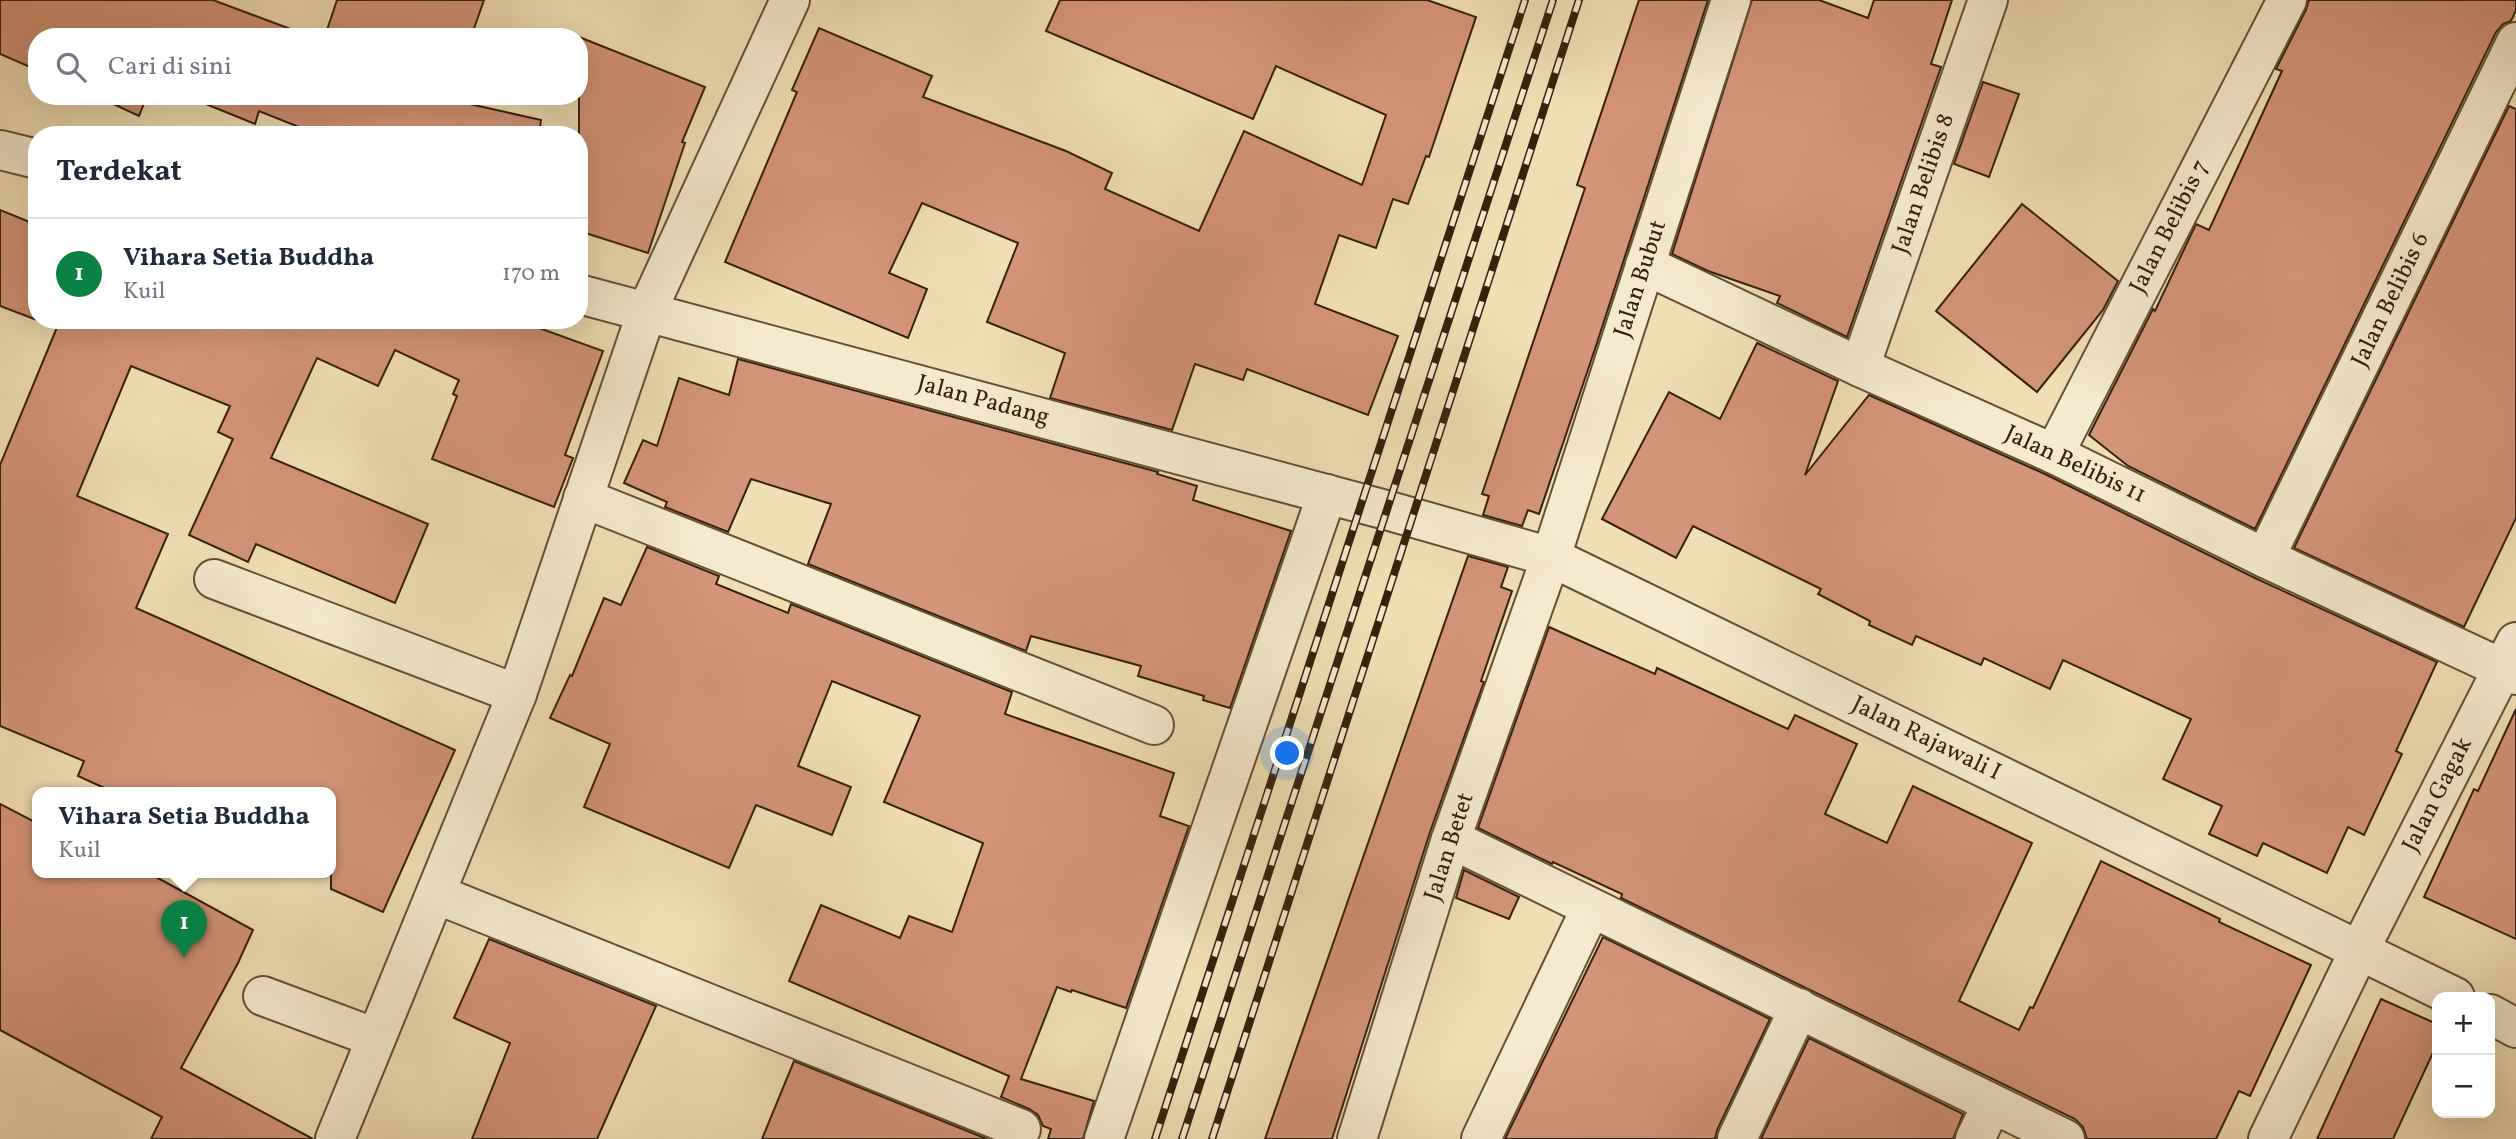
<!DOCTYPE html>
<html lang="id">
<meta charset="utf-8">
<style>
body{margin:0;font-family:Vollkorn,serif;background:#f2f2f3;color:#1f2937}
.controls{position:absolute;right:21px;bottom:21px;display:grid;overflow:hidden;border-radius:14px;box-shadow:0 7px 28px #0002}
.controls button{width:63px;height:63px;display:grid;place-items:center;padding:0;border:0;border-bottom:2px solid #e0e1e3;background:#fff;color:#1f2937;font:35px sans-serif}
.you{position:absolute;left:1288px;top:754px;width:24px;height:24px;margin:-18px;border:5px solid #fff;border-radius:50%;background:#1a73e8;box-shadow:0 0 0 10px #1a73e833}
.badge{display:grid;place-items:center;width:46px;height:46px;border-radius:50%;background:#0b8043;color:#fff;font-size:23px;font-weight:700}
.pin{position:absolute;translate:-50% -58px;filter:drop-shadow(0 2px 4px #0008)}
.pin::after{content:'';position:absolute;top:37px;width:24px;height:21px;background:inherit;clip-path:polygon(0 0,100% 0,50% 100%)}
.popup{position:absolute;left:32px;top:787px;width:304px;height:91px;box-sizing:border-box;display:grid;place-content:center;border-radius:14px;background:#fff;filter:drop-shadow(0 2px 5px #0005);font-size:23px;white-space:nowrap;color:#747a83}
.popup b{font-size:26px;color:#1f2937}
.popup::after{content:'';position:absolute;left:50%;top:100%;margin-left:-14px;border:14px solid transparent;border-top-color:#fff}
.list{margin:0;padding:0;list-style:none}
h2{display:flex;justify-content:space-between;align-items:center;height:91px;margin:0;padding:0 28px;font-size:30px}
h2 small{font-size:23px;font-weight:400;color:#747a83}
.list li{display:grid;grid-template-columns:46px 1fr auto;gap:21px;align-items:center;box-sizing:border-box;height:112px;padding:0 28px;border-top:2px solid #e0e1e3}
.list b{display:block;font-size:26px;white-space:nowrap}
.list p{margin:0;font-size:23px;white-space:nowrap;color:#747a83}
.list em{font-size:23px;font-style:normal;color:#747a83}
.icon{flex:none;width:38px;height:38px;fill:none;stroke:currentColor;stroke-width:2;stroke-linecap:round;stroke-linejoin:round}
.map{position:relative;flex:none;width:2516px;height:1139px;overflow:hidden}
.search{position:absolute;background:#fff;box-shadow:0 7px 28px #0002;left:28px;top:28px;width:560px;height:77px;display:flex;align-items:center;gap:18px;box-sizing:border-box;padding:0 24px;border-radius:28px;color:#747a83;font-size:26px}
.panel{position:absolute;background:#fff;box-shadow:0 7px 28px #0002;left:28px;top:126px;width:560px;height:203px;border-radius:28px}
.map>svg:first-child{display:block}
.building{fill:#d29577;stroke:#36210b;stroke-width:2}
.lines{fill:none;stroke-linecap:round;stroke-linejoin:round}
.minor-casing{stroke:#655035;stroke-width:42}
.minor{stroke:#f6eace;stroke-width:38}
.rail-casing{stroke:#36210b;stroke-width:8}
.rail{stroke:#f6eace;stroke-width:5;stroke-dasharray:16;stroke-linecap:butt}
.labels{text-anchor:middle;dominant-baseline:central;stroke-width:7;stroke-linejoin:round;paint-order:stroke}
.street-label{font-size:24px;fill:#36210b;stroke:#f6eace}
</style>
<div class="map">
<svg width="2516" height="1139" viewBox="0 0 2516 1139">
<rect width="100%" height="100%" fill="#f1dfb4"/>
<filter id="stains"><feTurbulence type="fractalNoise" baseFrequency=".00286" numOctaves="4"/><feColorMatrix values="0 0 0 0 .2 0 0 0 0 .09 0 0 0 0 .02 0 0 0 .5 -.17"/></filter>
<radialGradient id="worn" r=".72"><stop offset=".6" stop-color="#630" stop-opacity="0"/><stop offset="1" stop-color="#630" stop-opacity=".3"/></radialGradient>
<g class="building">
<path d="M 0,0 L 213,0 L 312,37 L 315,29 L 326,33 L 337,0 L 484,0 L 471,37 L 37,37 L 37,70 L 0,54 Z"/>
<path d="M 1060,0 L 1427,0 L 1476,17 L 1429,157 L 1426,156 L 1408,204 L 1393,199 L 1376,248 L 1339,235 L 1315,304 L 1398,336 L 1368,415 L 1247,369 L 1243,380 L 1195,364 L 1172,430 L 1050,398 L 1065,353 L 987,322 L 1018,243 L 922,203 L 889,273 L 927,289 L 908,338 L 725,262 L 797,92 L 792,90 L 819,28 L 932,76 L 923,97 L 1066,151 L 1112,173 L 1105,189 L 1199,231 L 1244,131 L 1362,185 L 1386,115 L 1276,66 L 1253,119 L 1046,31 Z"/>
<path d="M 1639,0 L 1708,0 L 1596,346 L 1539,514 L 1528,510 L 1522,526 L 1483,515 L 1489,496 L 1482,494 L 1585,188 L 1577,185 Z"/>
<path d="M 1752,0 L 1819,0 L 1868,18 L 1874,0 L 1952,0 L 1931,64 L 1941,67 L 1847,337 L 1777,303 L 1780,296 L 1708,271 L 1672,254 Z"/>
<path d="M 2309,0 L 2516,0 L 2516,10 L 2511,21 L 2503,24 L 2496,32 L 2255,529 L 2128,466 L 2089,435 L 2153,309 L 2155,311 L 2196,224 L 2209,230 L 2282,71 L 2276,69 L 2306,10 Z"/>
<path d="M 579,37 L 705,87 L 682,142 L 685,143 L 648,253 L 579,231 Z"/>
<path d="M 1983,82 L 2019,94 L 1989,177 L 1954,164 Z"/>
<path d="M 96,96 L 147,96 L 139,116 Z"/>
<path d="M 186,96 L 467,96 L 465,103 L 541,120 L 539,135 L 319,135 L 259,111 L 255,124 Z"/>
<path d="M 2509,106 L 2516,109 L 2516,518 L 2464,627 L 2294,548 Z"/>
<path d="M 2022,204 L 2118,281 L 2103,310 L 2037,392 L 1936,311 Z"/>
<path d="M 0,210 L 37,225 L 37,320 L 0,306 Z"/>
<path d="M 60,320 L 517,320 L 603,351 L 565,455 L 573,458 L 554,507 L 432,459 L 457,396 L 453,394 L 459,380 L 395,350 L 378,386 L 317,358 L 271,458 L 428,524 L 395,603 L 256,544 L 248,562 L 189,535 L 233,439 L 218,432 L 230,406 L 131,366 L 77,496 L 168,534 L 136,608 L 455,750 L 383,912 L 331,889 L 331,792 L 113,792 L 78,776 L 84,761 L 0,726 L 0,465 Z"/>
<path d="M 1757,343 L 1838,381 L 1805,475 L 1869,395 L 2045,474 L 2255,578 L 2437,662 L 2396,751 L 2402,754 L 2364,835 L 2348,827 L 2327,873 L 2263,843 L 2257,856 L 2209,834 L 2222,806 L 2163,779 L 2191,719 L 2063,660 L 2050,689 L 1984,658 L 1981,665 L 1916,636 L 1912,645 L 1869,625 L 1870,621 L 1818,594 L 1821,589 L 1693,526 L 1676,558 L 1602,519 L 1669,392 L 1720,419 Z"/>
<path d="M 738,359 L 1158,472 L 1157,474 L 1197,486 L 1193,500 L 1291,531 L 1230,708 L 1203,700 L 1204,696 L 1138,676 L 1141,666 L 1031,636 L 1026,651 L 808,564 L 831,504 L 751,479 L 728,532 L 665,507 L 667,502 L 624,483 L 643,440 L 657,446 L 679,378 L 729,395 Z"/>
<path d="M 647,547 L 719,576 L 716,584 L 788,613 L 791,604 L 1012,692 L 1005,714 L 1174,773 L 1160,816 L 1189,826 L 1126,1008 L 1072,990 L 1071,992 L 1057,987 L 1021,1079 L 1094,1101 L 1083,1139 L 1048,1139 L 1051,1129 L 1043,1126 L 1038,1115 L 1029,1109 L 1001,1097 L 1009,1076 L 789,981 L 821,905 L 900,938 L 909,916 L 952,932 L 983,843 L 884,802 L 920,716 L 832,681 L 798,766 L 851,787 L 832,835 L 756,805 L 729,868 L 584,807 L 610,744 L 550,718 L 570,675 L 572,676 L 604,598 L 621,605 Z"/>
<path d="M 1468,556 L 1508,567 L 1501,587 L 1512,591 L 1481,681 L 1484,682 L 1430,832 L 1332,1139 L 1265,1139 Z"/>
<path d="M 1549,627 L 1655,674 L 1657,668 L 1788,729 L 1795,715 L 1857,744 L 1825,814 L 1887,843 L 1913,786 L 2032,843 L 1959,1001 L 2019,1030 L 2030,1007 L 2033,1008 L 2101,861 L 2220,919 L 2219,922 L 2311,965 L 2250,1096 L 2239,1091 L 2216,1139 L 2087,1139 L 2083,1127 L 2075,1119 L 1621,898 L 1622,894 L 1553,862 L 1552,864 L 1478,828 Z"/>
<path d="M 2516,709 L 2516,939 L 2424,897 L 2474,789 L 2478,791 Z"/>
<path d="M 0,804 L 37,823 L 37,872 L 147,872 L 253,930 L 238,963 L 181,1068 L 313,1139 L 151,1139 L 162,1117 L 0,1030 Z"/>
<path d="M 1464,870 L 1519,897 L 1509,919 L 1456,898 Z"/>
<path d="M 1603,937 L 1770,1019 L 1717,1130 L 1715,1139 L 1505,1139 Z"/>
<path d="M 489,939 L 656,1006 L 597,1139 L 472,1139 L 510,1043 L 454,1018 Z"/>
<path d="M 2381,999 L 2437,1024 L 2437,1044 L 2393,1139 L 2317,1139 Z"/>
<path d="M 1809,1038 L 1963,1114 L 1953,1139 L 1761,1139 Z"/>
<path d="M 794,1061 L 987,1139 L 762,1139 Z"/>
</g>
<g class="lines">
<g class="minor-casing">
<g id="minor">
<path d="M 0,150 L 37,159"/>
<path d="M 1645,265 L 1860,367 L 2054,454 L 2265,558 L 2516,675"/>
<path d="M 579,294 L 1386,510 L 1551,557 L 2455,997"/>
<path d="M 1860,367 L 1988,0"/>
<path d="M 2054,454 L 2287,0"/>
<path d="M 583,498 L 1154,725"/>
<path d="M 2265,558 L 2516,42"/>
<path d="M 214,579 L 517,694"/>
<path d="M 1451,839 L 2065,1139"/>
<path d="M 436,894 L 1021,1129"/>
<path d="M 263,996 L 376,1038"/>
<path d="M 2490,1014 L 2516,1028"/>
<path d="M 335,1139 L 517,694 L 647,311 L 790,0"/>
<path d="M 1104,1139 L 1327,494"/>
<path d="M 1357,1139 L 1451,839 L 1551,557 L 1731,0"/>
<path d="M 1481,1139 L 1591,908"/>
<path d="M 1737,1139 L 1799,1008"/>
<path d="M 1975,1139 L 1992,1104"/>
<path d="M 2268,1139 L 2360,949 L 2516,642"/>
</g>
</g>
<use href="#minor" class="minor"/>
<g class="rail-casing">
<g id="rail">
<path d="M 1155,1139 L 1525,0"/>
<path d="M 1182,1139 L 1553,0"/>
<path d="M 1212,1139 L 1579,0"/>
</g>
</g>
<use href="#rail" class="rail"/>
</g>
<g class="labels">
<g class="street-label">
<text transform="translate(1924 184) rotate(-71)">Jalan Belibis 8</text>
<text transform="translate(2170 227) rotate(-63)">Jalan Belibis 7</text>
<text transform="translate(1641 279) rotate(-72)">Jalan Bubut</text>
<text transform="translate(2391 300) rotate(-64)">Jalan Belibis 6</text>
<text transform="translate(983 401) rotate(15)">Jalan Padang</text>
<text transform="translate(2075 465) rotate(25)">Jalan Belibis 11</text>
<text transform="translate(1926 739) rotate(26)">Jalan Rajawali I</text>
<text transform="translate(2438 795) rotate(-63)">Jalan Gagak</text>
<text transform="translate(1450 847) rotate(-72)">Jalan Betet</text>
</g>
</g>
<rect width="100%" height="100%" filter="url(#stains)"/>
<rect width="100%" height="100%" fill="url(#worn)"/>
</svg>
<div class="controls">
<button>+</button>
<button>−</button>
</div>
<div class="you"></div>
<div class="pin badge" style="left:184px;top:958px">1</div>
<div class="popup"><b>Vihara Setia Buddha</b>Kuil</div>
<div class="search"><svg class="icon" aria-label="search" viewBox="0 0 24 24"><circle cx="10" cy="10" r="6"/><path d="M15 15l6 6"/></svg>Cari di sini</div>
<section class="panel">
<h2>Terdekat<small></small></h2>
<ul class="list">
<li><span class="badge">1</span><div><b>Vihara Setia Buddha</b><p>Kuil</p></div><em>170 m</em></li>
</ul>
</section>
</div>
